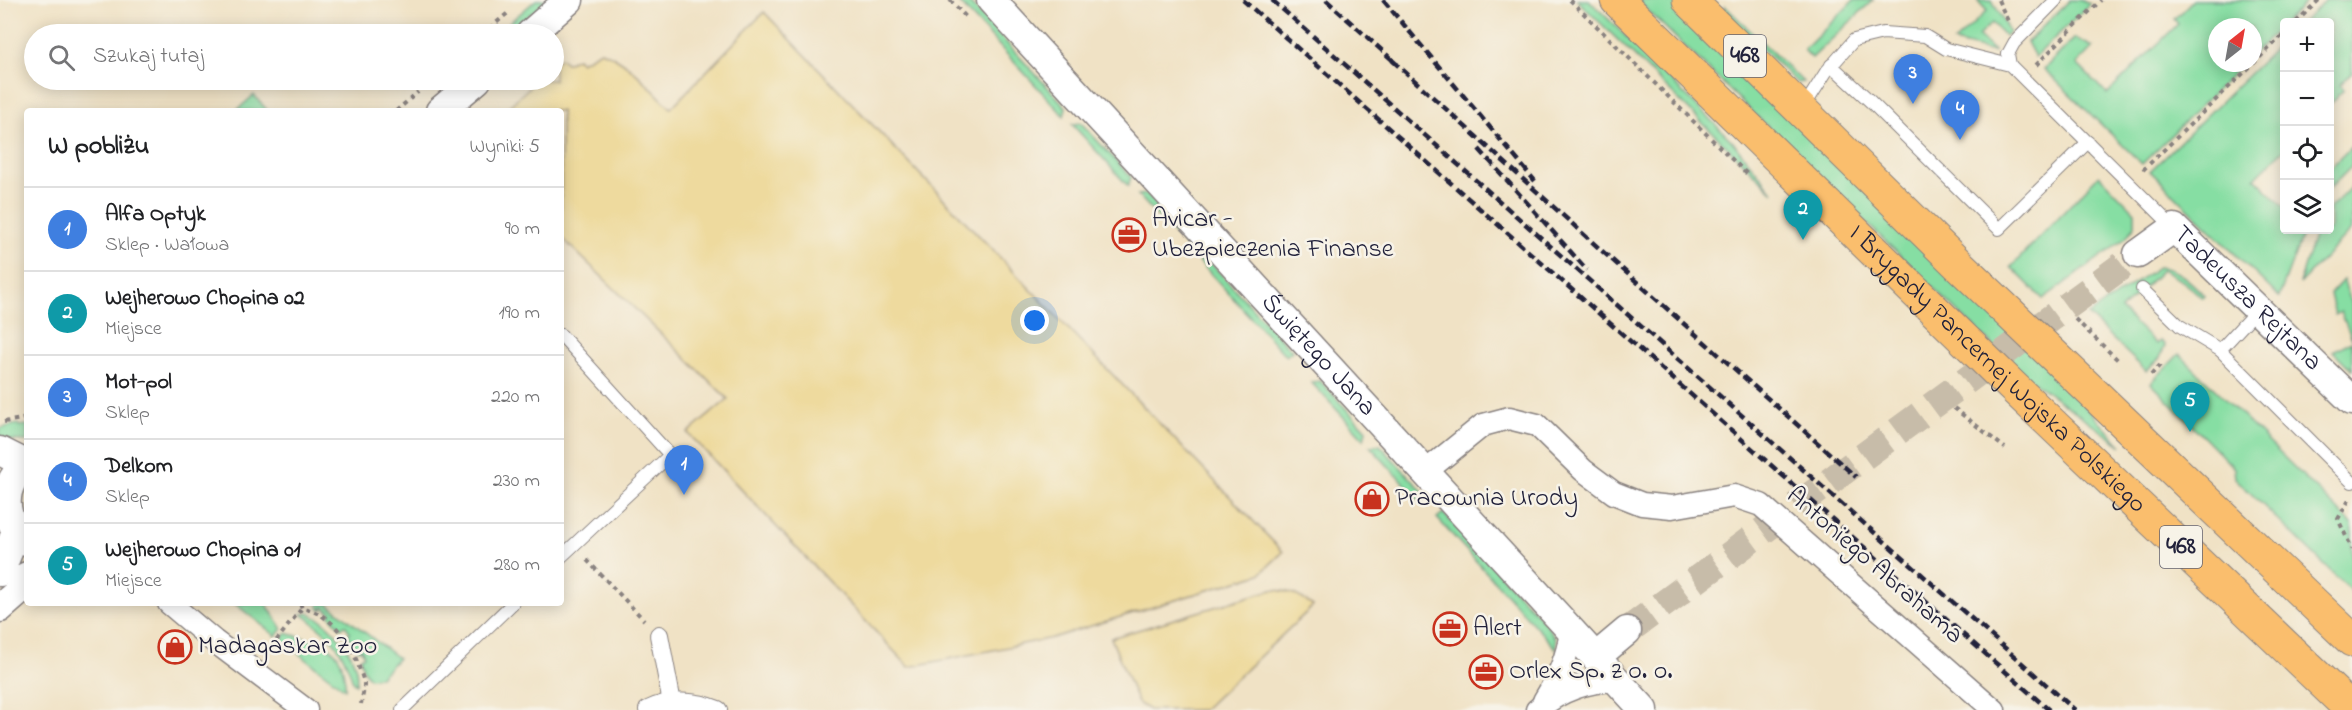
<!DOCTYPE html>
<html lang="pl">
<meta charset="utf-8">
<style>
body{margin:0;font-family:"Indie Flower",sans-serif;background:#f6f6f6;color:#202124}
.controls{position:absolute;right:18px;top:18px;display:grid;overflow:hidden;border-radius:6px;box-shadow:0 3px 15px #0003}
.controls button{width:54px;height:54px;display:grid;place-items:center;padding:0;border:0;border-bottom:2px solid #e0e0e0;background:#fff;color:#202124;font:30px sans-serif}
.compass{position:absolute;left:2208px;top:18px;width:54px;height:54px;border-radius:50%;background:#fff;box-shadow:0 3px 15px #0003;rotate:31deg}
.you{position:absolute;left:1035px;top:321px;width:21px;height:21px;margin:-15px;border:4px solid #fff;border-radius:50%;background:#1a73e8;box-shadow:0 0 0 9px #1a73e833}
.badge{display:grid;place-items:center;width:39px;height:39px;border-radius:50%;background:#111827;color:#fff;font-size:20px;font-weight:700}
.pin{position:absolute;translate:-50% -50px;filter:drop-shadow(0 2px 3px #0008)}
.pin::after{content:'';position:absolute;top:32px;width:21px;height:18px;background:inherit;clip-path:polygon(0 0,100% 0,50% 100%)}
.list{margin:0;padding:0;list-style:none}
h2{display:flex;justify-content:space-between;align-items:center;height:78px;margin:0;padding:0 24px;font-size:26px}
h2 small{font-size:20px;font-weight:400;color:#757577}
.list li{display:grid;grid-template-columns:39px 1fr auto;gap:18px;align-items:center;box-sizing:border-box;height:84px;padding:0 24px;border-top:2px solid #e0e0e0}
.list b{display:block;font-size:22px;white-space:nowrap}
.list p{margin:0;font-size:20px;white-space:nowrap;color:#757577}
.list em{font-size:20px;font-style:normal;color:#757577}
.icon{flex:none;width:33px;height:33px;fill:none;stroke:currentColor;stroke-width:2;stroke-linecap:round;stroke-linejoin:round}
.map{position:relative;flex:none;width:2352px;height:710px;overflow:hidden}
.search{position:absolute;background:#fff;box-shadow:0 3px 15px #0003;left:24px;top:24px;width:540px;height:66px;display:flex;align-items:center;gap:15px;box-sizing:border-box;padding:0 21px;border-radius:33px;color:#757577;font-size:22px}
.panel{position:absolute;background:#fff;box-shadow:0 3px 15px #0003;left:24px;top:108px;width:540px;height:498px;border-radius:6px}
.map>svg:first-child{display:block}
.green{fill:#86dea3;stroke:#54806f;stroke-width:1.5}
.sand{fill:#eeda9e;stroke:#887e6c;stroke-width:1.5}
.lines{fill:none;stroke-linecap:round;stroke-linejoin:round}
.tertiary-tunnel{stroke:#c7bca9;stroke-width:28;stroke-dasharray:28 14;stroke-linecap:butt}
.service-casing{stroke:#898280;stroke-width:14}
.pedestrian-casing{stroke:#898280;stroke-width:20}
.minor-casing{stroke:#898280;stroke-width:25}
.tertiary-casing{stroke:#898280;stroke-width:31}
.primary-casing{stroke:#898280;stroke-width:35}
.path{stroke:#898280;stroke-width:4;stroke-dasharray:4.5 4.5;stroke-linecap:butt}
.service{stroke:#fff;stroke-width:12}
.pedestrian{stroke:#fff;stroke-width:18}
.minor{stroke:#fff;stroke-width:22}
.tertiary{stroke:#fff;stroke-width:28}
.primary{stroke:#fabe6d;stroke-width:33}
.rail{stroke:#22223b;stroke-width:4.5;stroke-dasharray:9 4.5;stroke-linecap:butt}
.labels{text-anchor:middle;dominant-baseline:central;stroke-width:5;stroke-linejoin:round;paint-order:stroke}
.shield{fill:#f7f3e8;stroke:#62616f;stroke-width:1.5}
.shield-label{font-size:24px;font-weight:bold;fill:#22223b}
.poi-label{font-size:26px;fill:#22223b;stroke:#f7f3e8;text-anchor:start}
.street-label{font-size:26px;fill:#22223b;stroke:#f7f3e8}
</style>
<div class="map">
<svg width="2352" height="710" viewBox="0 0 2352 710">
<rect width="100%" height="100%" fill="#f7f3e8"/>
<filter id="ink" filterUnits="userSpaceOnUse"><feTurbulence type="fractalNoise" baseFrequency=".0167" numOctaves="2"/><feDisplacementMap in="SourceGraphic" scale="12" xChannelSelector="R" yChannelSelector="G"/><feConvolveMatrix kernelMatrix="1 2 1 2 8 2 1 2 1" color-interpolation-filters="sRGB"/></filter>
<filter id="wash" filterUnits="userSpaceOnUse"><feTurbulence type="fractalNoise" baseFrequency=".008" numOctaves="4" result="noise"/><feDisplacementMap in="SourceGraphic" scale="24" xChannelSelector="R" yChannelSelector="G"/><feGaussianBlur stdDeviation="1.35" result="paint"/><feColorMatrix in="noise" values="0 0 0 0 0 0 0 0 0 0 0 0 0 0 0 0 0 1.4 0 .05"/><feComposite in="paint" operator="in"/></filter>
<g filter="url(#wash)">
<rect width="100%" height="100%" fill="#f0e2c5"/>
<g class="green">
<path d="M 536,0 L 547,0 L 507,34 L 496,34 Z"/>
<path d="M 957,0 L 967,0 L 1066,107 L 1064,116 Z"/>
<path d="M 1577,0 L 1589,0 L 1732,141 L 1774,193 Z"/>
<path d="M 1637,0 L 1671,0 L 2038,356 L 2122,446 L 2020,372 Z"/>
<path d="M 1854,0 L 1873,0 L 1812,58 L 1804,50 Z"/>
<path d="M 1977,0 L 1992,0 L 2009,32 L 2005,36 L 1992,23 L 1978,36 L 1994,51 L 1993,52 L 1954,42 L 1987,11 Z"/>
<path d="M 2070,0 L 2079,0 L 2090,4 L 2035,57 L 2027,42 Z"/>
<path d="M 2193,0 L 2308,0 L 2253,54 L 2253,27 L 2217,27 L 2217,63 L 2244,63 L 2142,164 L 2044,69 L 2075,38 L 2093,47 L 2077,64 L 2107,94 L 2178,24 L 2174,19 Z"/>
<path d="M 2326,0 L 2352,0 L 2352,72 L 2340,85 L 2344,89 L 2330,104 L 2330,22 L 2303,22 Z"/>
<path d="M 1725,6 L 1803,82 L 1798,83 L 1793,79 L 1724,11 Z"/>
<path d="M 2284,40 L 2284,149 L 2255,178 L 2284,207 L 2284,230 L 2304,230 L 2279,297 L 2150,171 Z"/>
<path d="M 254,95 L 268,111 L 236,111 Z"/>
<path d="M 1081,123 L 1131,177 L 1128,186 L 1072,124 Z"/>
<path d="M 2351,147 L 2352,166 L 2330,188 L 2330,168 Z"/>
<path d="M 2099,175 L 2135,212 L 2135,226 L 2126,238 L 2043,299 L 2011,267 Z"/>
<path d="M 2352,186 L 2352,229 L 2299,284 L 2316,230 L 2330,230 L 2330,208 Z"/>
<path d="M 1147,194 L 1194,245 L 1191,252 L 1138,195 Z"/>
<path d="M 1207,259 L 1292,351 L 1286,356 L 1199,261 Z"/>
<path d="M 2158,267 C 2178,268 2192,283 2205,296 L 2203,298 L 2184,282 L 2162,270 L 2121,310 L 2156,344 L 2160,341 L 2165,345 L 2160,358 L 2146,371 L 2088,315 Z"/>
<path d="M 2343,280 L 2352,304 L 2352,339 L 2341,312 L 2335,315 L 2330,294 Z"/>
<path d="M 2352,341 L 2352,370 L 2333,351 Z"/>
<path d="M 2179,354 L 2352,524 L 2352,592 L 2235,478 L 2234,468 L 2151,383 Z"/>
<path d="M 1320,381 L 1366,430 L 1364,439 L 1311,382 Z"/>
<path d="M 18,424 L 19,426 L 27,425 L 27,441 L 0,440 L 0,428 Z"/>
<path d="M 1380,445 L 1427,496 L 1422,503 L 1370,446 Z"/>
<path d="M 1443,513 L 1547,625 L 1555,638 L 1557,650 L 1437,518 Z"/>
<path d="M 234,603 L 266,603 L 282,629 L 276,636 Z"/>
<path d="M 319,603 L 327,603 L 398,658 L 380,677 L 369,678 L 363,669 L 360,658 L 364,656 L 361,649 L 357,650 L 348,635 L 350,632 L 345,625 L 341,628 L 329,615 L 331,613 L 324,607 L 322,610 L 318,607 Z"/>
<path d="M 309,613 C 314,618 317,616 324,622 C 339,635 361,662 356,684 L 353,682 C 343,647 331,636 302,614 Z"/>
<path d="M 287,633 C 309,641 339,641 343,670 C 344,677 346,683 345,689 L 281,640 Z"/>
</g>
<g class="sand">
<path d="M 764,12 L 1283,552 L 1260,574 L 1052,638 L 909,667 L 688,433 L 728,399 L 561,237 L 561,111 L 504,111 L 537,80 L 554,80 L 554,64 L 560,58 L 566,63 L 577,58 L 581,62 L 601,51 C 630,61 650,89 671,108 Z"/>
<path d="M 1271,590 C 1289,590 1298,595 1313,606 L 1203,710 L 1149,710 L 1138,703 L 1111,638 Z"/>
</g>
</g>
<g filter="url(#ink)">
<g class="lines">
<path class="tertiary-tunnel" d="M 1627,631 L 2138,254"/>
<g class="service-casing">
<g id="service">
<path d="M 1831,65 L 1871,102 L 1999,229 L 2088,142"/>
<path d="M 2010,65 L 2008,54 L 2014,43 L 2056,0"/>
<path d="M 1802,110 L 1826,72 L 1854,40 L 1883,33 L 1925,36 L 1946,49 L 2010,65 L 2174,228"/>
<path d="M 2142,289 L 2180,326 L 2220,350"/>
<path d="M 2258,309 L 2220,350 L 2352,482"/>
<path d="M 561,335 L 670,455 L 561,557"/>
<path d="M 402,710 L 513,603"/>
</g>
</g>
<g class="pedestrian-casing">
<g id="pedestrian">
<path d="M 659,635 L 672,703"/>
<path d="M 648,710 C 668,699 697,701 718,710"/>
</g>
</g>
<g class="minor-casing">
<g id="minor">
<path d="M 1425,472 L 1483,425 L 1509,418 L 1537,425 L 1583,470 L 1614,493 L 1642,504 L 1672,507 L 1734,496 L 1761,505 L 1994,710"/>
<path d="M 169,603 L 214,641 L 306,710"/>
<path d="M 1544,701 C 1558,678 1568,657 1571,630"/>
<path d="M 1537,710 C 1560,690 1586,681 1616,680"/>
</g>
</g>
<g class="tertiary-casing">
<g id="tertiary">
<path id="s1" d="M 991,0 L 1644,710"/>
<path d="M 530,34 L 569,0"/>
<path d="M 440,111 L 477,80"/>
<path id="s2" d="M 2138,254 L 2174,228 L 2352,401"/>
<path d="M 0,451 L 26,464"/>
<path d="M 27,463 C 0,486 0,518 27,541"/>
<path d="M 0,572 L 16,532"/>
<path d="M 0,608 L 16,594 L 27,576"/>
<path d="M 1596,657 L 1627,631"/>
</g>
</g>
<g class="primary-casing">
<g id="primary">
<path id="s3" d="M 1617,0 L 2011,385 L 2352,710"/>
<path d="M 1689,0 L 1960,266 L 2352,640"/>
</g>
</g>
<g class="path">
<path d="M 950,0 L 967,18"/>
<path d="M 1570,0 L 1747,174"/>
<path d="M 1998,0 L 2009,23"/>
<path d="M 2296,22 L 2319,0"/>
<path d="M 483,34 L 509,12"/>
<path d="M 2036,65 L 2101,0"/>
<path d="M 396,111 L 418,92"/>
<path d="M 2143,170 L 2284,34"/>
<path d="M 2075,319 L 2120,362"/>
<path d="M 2151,375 L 2161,364"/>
<path d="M 1954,408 L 2005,448"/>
<path d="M 4,422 L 27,418"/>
<path d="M 2349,500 L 2338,519 L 2352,549"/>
<path d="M 587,560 L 644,620"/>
<path d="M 300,603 L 302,608 C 331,613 350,641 359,667 C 360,672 364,679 364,685 C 364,691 362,698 361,704"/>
<path d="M 276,641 L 302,608"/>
</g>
<use href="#service" class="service"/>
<use href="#pedestrian" class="pedestrian"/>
<use href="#minor" class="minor"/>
<use href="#tertiary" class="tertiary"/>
<use href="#primary" class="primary"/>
<g class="rail">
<path d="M 1243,0 L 2049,710"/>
<path d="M 1272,0 L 2075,710"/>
<path d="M 1326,0 L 1398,65"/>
<path d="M 1383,0 L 1535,181"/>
<path d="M 1392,60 L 1601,250 L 1856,477"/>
<path d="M 1479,149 L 1587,270"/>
</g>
</g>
</g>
<defs>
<g id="office-ring" transform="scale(1.725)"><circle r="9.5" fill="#f7f3e8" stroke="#c8321e" stroke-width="1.5"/><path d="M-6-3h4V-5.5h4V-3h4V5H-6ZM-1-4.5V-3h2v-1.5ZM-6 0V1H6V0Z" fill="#c8321e"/></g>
<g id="shop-ring" transform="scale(1.725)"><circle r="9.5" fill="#f7f3e8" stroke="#c8321e" stroke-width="1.5"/><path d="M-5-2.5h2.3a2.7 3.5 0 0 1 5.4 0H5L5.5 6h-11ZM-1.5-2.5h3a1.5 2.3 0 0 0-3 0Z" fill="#c8321e"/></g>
</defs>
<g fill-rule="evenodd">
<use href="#office-ring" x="1129" y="235"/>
<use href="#shop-ring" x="1372" y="499"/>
<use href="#office-ring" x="1450" y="629"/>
<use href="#shop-ring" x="175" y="647"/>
<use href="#office-ring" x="1486" y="672"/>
</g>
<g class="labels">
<g class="shield">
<rect x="1724" y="35" width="42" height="42" rx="4.5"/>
<rect x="2160" y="526" width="42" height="42" rx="4.5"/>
</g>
<g class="shield-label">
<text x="1745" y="56">468</text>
<text x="2181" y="547">468</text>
</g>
<g class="poi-label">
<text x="1152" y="220">Avicar -<tspan x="1152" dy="30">Ubezpieczenia Finanse</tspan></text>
<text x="1395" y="499">Pracownia Urody</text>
<text x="1473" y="629">Alert</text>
<text x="198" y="647">Madagaskar Zoo</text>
<text x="1509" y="672">Orlex Sp. z o. o.</text>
</g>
<g class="street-label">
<text stroke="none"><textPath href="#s2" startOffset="146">Tadeusza Rejtana</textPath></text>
<text stroke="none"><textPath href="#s1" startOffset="483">Świętego Jana</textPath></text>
<text stroke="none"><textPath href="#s3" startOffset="530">I Brygady Pancernej Wojska Polskiego</textPath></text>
<text transform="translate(1874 566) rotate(41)">Antoniego Abrahama</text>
</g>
</g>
</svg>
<div class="controls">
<button>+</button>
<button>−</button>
<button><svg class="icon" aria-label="locate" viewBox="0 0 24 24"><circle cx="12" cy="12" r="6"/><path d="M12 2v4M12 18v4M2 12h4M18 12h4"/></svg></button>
<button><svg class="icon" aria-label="layers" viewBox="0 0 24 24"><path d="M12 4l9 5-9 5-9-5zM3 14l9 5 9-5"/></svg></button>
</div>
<svg class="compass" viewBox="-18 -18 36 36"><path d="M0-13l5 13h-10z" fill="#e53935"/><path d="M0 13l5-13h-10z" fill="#757577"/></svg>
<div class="you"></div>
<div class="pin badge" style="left:684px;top:495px;background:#3f7fe0">1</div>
<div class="pin badge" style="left:1803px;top:240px;background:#0f9aa8">2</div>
<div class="pin badge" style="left:1913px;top:104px;background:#3f7fe0">3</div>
<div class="pin badge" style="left:1960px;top:140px;background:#3f7fe0">4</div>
<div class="pin badge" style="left:2190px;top:432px;background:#0f9aa8">5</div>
<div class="search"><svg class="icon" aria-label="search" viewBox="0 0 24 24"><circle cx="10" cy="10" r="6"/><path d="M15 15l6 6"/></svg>Szukaj tutaj</div>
<section class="panel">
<h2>W pobliżu<small>Wyniki: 5</small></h2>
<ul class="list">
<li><span class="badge" style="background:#3f7fe0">1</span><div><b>Alfa Optyk</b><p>Sklep · Wałowa</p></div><em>90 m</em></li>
<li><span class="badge" style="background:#0f9aa8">2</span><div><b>Wejherowo Chopina 02</b><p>Miejsce</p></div><em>190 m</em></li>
<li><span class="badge" style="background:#3f7fe0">3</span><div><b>Mot-pol</b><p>Sklep</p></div><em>220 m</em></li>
<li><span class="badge" style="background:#3f7fe0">4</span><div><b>Delkom</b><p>Sklep</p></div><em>230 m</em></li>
<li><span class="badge" style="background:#0f9aa8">5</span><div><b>Wejherowo Chopina 01</b><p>Miejsce</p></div><em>280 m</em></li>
</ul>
</section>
</div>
